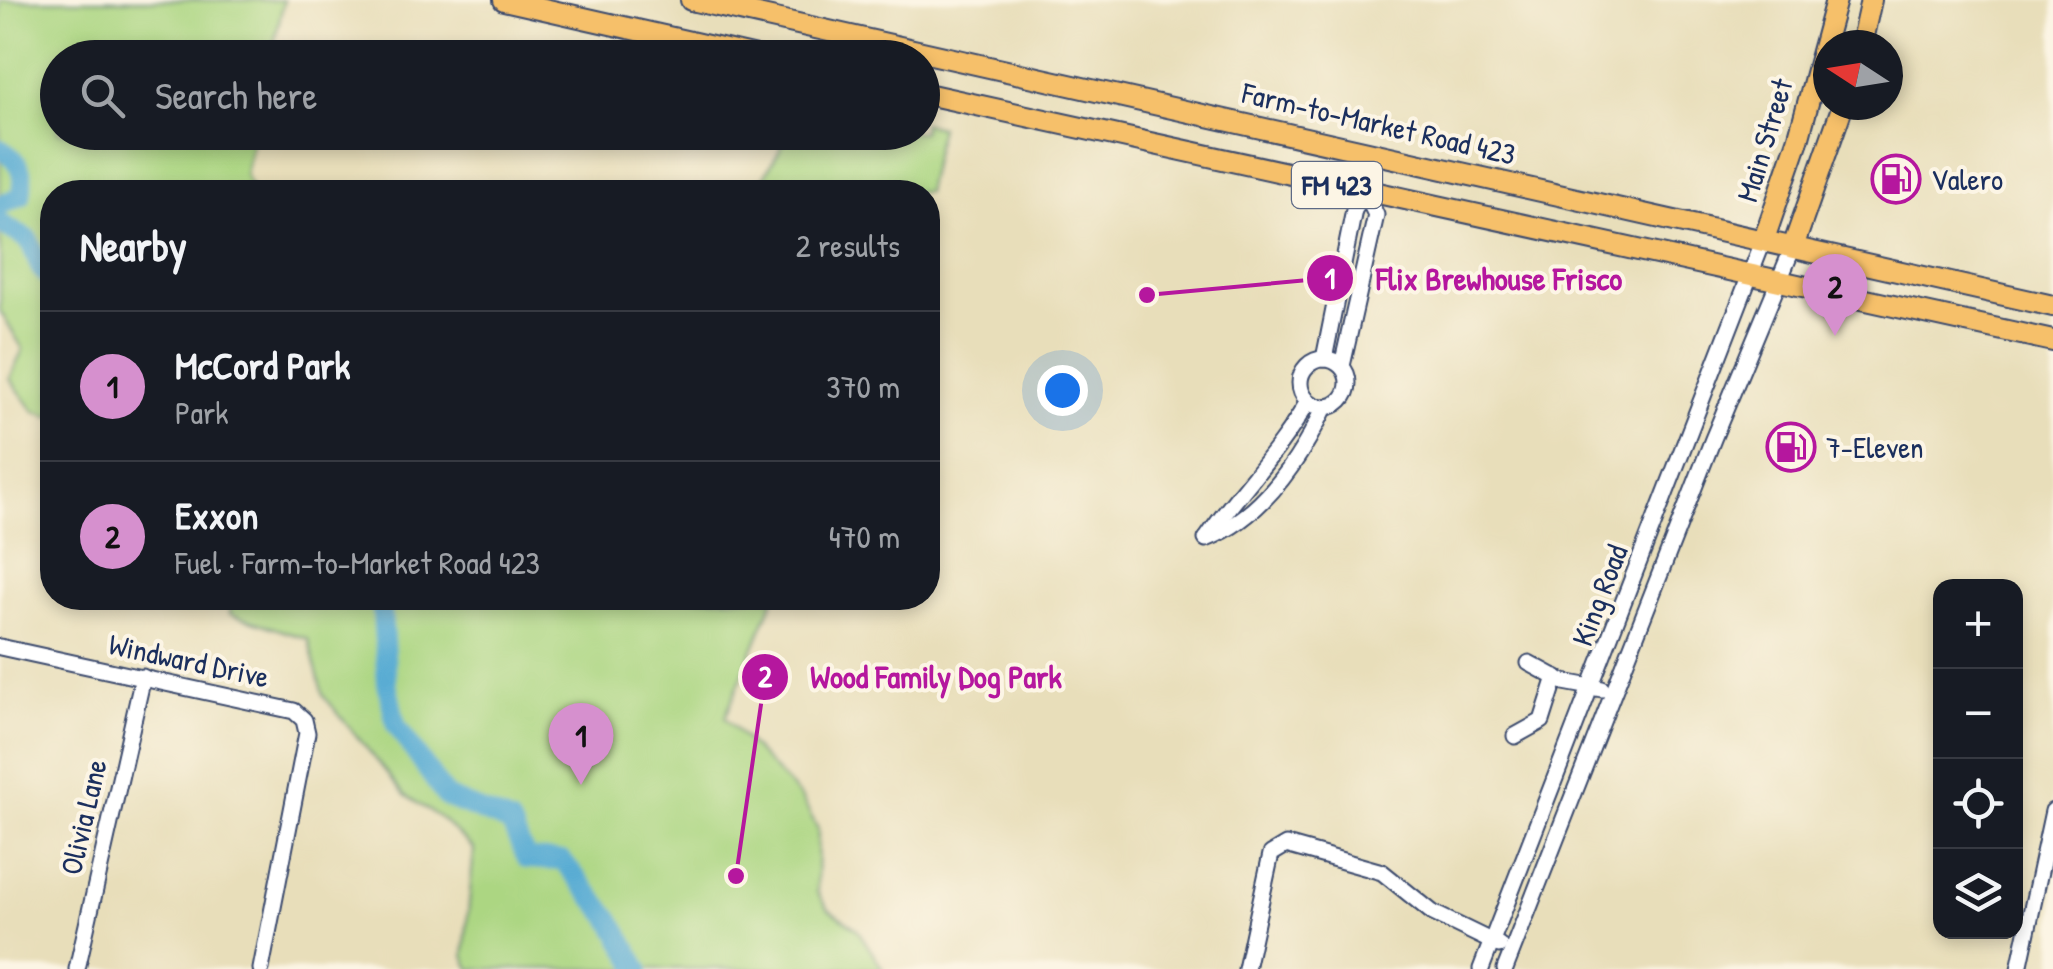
<!DOCTYPE html>
<meta charset="utf-8">
<style>
body{margin:0;font-family:"Patrick Hand",sans-serif;background:#242831;color:#f1f3f6}
.controls{position:absolute;right:30px;bottom:30px;display:grid;overflow:hidden;border-radius:20px;box-shadow:0 5px 15px #0003}
.controls button{width:90px;height:90px;display:grid;place-items:center;padding:0;border:0;border-bottom:2px solid #363941;background:#171b24;color:#f1f3f6;font:50px sans-serif}
.compass{position:absolute;left:1813px;top:30px;width:90px;height:90px;border-radius:50%;background:#171b24;box-shadow:0 5px 15px #0003;rotate:282deg}
.you{position:absolute;left:1062px;top:390px;width:35px;height:35px;margin:-25px;border:8px solid #fff;border-radius:50%;background:#1a73e8;box-shadow:0 0 0 15px #1a73e833}
.badge{display:grid;place-items:center;width:65px;height:65px;border-radius:50%;background:#d690ce;color:#111;font-size:32px;font-weight:700}
.pin{position:absolute;translate:-50% -82px;filter:drop-shadow(0 2px 5px #0008)}
.pin::after{content:'';position:absolute;top:52px;width:35px;height:30px;background:inherit;clip-path:polygon(0 0,100% 0,50% 100%)}
.list{margin:0;padding:0;list-style:none}
h2{display:flex;justify-content:space-between;align-items:center;height:130px;margin:0;padding:0 40px;font-size:42px}
h2 small{font-size:32px;font-weight:400;color:#9ea1a6}
.list li{display:grid;grid-template-columns:65px 1fr auto;gap:30px;align-items:center;box-sizing:border-box;height:150px;padding:0 40px;border-top:2px solid #363941}
.list b{display:block;font-size:38px;white-space:nowrap}
.list p{margin:0;font-size:32px;white-space:nowrap;color:#9ea1a6}
.list em{font-size:32px;font-style:normal;color:#9ea1a6}
.icon{flex:none;width:55px;height:55px;fill:none;stroke:currentColor;stroke-width:2;stroke-linecap:round;stroke-linejoin:round}
.map{position:relative;flex:none;width:2053px;height:969px;overflow:hidden}
.search{position:absolute;background:#171b24;box-shadow:0 5px 15px #0003;left:40px;top:40px;width:900px;height:110px;display:flex;align-items:center;gap:25px;box-sizing:border-box;padding:0 35px;border-radius:55px;color:#9ea1a6;font-size:38px}
.panel{position:absolute;background:#171b24;box-shadow:0 5px 15px #0003;left:40px;top:180px;width:900px;height:430px;border-radius:40px}
.map>svg:first-child{display:block}
.green{fill:#acd682;stroke:#648270;stroke-width:2.5}
.lines{fill:none;stroke-linecap:round;stroke-linejoin:round}
.river{stroke:#57abd3;stroke-width:20}
.minor-casing{stroke:#3a496c;stroke-width:19}
.major-casing{stroke:#3a496c;stroke-width:24}
.minor{stroke:#fff;stroke-width:15}
.major{stroke:#f6c06b;stroke-width:20}
.labels{text-anchor:middle;dominant-baseline:central;stroke-width:8;stroke-linejoin:round;paint-order:stroke}
.shield{fill:#fcf5e5;stroke:#5e6a86;stroke-width:2.5}
.shield-label{font-size:28px;font-weight:bold;fill:#1b2f5e}
.street-label{font-size:30px;fill:#1b2f5e;stroke:#fcf5e5}
.poi-label{font-size:30px;fill:#1b2f5e;stroke:#fcf5e5;text-anchor:start}
.leader{fill:none;stroke:#b5179e;stroke-width:4}
.callout-dot{fill:#b5179e;stroke:#fcf5e5;stroke-width:4}
.mark-label{font-size:30px;text-anchor:middle;font-weight:bold;fill:#fff}
.callout-label{font-size:32px;text-anchor:middle;font-weight:bold;fill:#b5179e;stroke:#fcf5e5;stroke-width:8;stroke-linejoin:round;paint-order:stroke}
</style>
<div class="map">
<svg width="2053" height="969" viewBox="0 0 2053 969">
<rect width="100%" height="100%" fill="#fcf5e5"/>
<filter id="ink" filterUnits="userSpaceOnUse"><feTurbulence type="fractalNoise" baseFrequency=".01" numOctaves="2"/><feDisplacementMap in="SourceGraphic" scale="20" xChannelSelector="R" yChannelSelector="G"/><feConvolveMatrix kernelMatrix="1 2 1 2 8 2 1 2 1" color-interpolation-filters="sRGB"/></filter>
<filter id="wash" filterUnits="userSpaceOnUse"><feTurbulence type="fractalNoise" baseFrequency=".0048" numOctaves="4" result="noise"/><feDisplacementMap in="SourceGraphic" scale="40" xChannelSelector="R" yChannelSelector="G"/><feGaussianBlur stdDeviation="2.25" result="paint"/><feColorMatrix in="noise" values="0 0 0 0 0 0 0 0 0 0 0 0 0 0 0 0 0 1.4 0 .05"/><feComposite in="paint" operator="in"/></filter>
<g filter="url(#wash)">
<rect width="100%" height="100%" fill="#e8deba"/>
<g class="green">
<path d="M 0,0 L 284,0 L 271,57 L 58,58 L 58,132 L 254,133 L 245,174 L 252,192 L 52,192 L 52,418 L 34,411 L 10,379 L 23,349 L 0,311 Z"/>
<path d="M 923,123 L 940,127 L 926,192 L 755,192 L 781,148 L 785,133 L 922,132 Z"/>
<path d="M 232,598 L 774,598 L 725,718 L 802,799 L 818,829 L 817,892 L 827,908 L 857,929 L 883,969 L 470,969 L 464,956 L 474,849 L 440,818 L 405,795 L 323,695 L 308,639 L 230,614 Z"/>
</g>
<g class="lines">
<g class="river">
<path d="M 0,149 C 21,161 25,173 21,196 L 0,205"/>
<path d="M 0,223 L 29,240 L 41,269 L 52,280"/>
<path d="M 381,598 L 387,683 L 396,725 L 446,797 L 510,823 L 527,859 L 563,861 L 610,918 L 639,969"/>
</g>
</g>
</g>
<g filter="url(#ink)">
<g class="lines">
<g class="minor-casing">
<g id="minor">
<circle cx="1324" cy="383" r="24"/>
<path d="M 1324,359 L 1354,210 L 1365,192 L 1375,153"/>
<path d="M 1342,366 L 1376,215 L 1365,192"/>
<path d="M 1207,538 C 1239,490 1280,452 1308,401"/>
<path d="M 1206,539 C 1263,517 1300,460 1325,407"/>
<path d="M 0,647 L 294,711 L 304,720 L 307,733 L 261,969"/>
<path d="M 1529,663 L 1564,682 L 1602,689"/>
<path d="M 1515,736 L 1542,721 L 1556,677"/>
<path d="M 77,969 L 143,677"/>
<path d="M 1246,969 L 1271,854 L 1286,845 L 1382,872 L 1433,913 L 1499,945"/>
<path d="M 1481,969 L 1764,239"/>
<path d="M 1505,969 L 1713,439 L 1793,247"/>
<path d="M 2019,969 L 2053,811"/>
</g>
</g>
<g class="major-casing">
<g id="major">
<path d="M 504,0 L 761,58"/>
<path d="M 691,0 L 2053,306"/>
<path d="M 1861,45 L 1871,0"/>
<path d="M 922,93 L 2053,341"/>
<path d="M 1764,239 L 1798,140 L 1836,0"/>
<path d="M 1793,247 L 1843,105"/>
</g>
</g>
<use href="#minor" class="minor"/>
<use href="#major" class="major"/>
</g>
</g>
<defs>
<g id="fuel-ring" transform="scale(2.5)"><circle r="9.5" fill="#fcf5e5" stroke="#b5179e" stroke-width="1.5"/><path d="M-5.5-6h7V0h2V4h1.3V-2.5L3-4.5l.8-.8L6-3V5H2.5V1h-1V6h-7ZM-4.2-4.7v3.2H.2V-4.7Z" fill="#b5179e"/></g>
</defs>
<g fill-rule="evenodd">
<use href="#fuel-ring" x="1896" y="179"/>
<use href="#fuel-ring" x="1791" y="447"/>
</g>
<g class="labels">
<rect class="shield" x="1292" y="162" width="90" height="46" rx="8"/>
<g class="shield-label">
<text x="1337" y="185">FM 423</text>
</g>
<g class="street-label">
<text transform="translate(1379 123) rotate(13)">Farm-to-Market Road 423</text>
<text transform="translate(1764 140) rotate(-73)">Main Street</text>
<text transform="translate(1599 595) rotate(-69)">King Road</text>
<text transform="translate(189 660) rotate(12)">Windward Drive</text>
<text transform="translate(83 817) rotate(-77)">Olivia Lane</text>
</g>
<g class="poi-label">
<text x="1931" y="179">Valero</text>
<text x="1826" y="447">7-Eleven</text>
</g>
</g>
<path class="leader" d="M1147 295L1330 278M736 876L765 677"/>
<g class="callout-dot">
<circle cx="1147" cy="295" r="10"/>
<circle cx="736" cy="876" r="10"/>
<circle cx="1330" cy="278" r="25"/>
<circle cx="765" cy="677" r="25"/>
</g>
<g class="mark-label">
<text x="1330" y="289">1</text>
<text x="765" y="687">2</text>
</g>
<g class="callout-label">
<text x="1499" y="290">Flix Brewhouse Frisco</text>
<text x="936" y="688">Wood Family Dog Park</text>
</g>
</svg>
<div class="controls">
<button>+</button>
<button>−</button>
<button><svg class="icon" aria-label="locate" viewBox="0 0 24 24"><circle cx="12" cy="12" r="6"/><path d="M12 2v4M12 18v4M2 12h4M18 12h4"/></svg></button>
<button><svg class="icon" aria-label="layers" viewBox="0 0 24 24"><path d="M12 4l9 5-9 5-9-5zM3 14l9 5 9-5"/></svg></button>
</div>
<svg class="compass" viewBox="-18 -18 36 36"><path d="M0-13l5 13h-10z" fill="#e53935"/><path d="M0 13l5-13h-10z" fill="#9ea1a6"/></svg>
<div class="you"></div>
<div class="pin badge" style="left:581px;top:785px">1</div>
<div class="pin badge" style="left:1835px;top:336px">2</div>
<div class="search"><svg class="icon" aria-label="search" viewBox="0 0 24 24"><circle cx="10" cy="10" r="6"/><path d="M15 15l6 6"/></svg>Search here</div>
<section class="panel">
<h2>Nearby<small>2 results</small></h2>
<ul class="list">
<li><span class="badge">1</span><div><b>McCord Park</b><p>Park</p></div><em>370 m</em></li>
<li><span class="badge">2</span><div><b>Exxon</b><p>Fuel · Farm-to-Market Road 423</p></div><em>470 m</em></li>
</ul>
</section>
</div>
